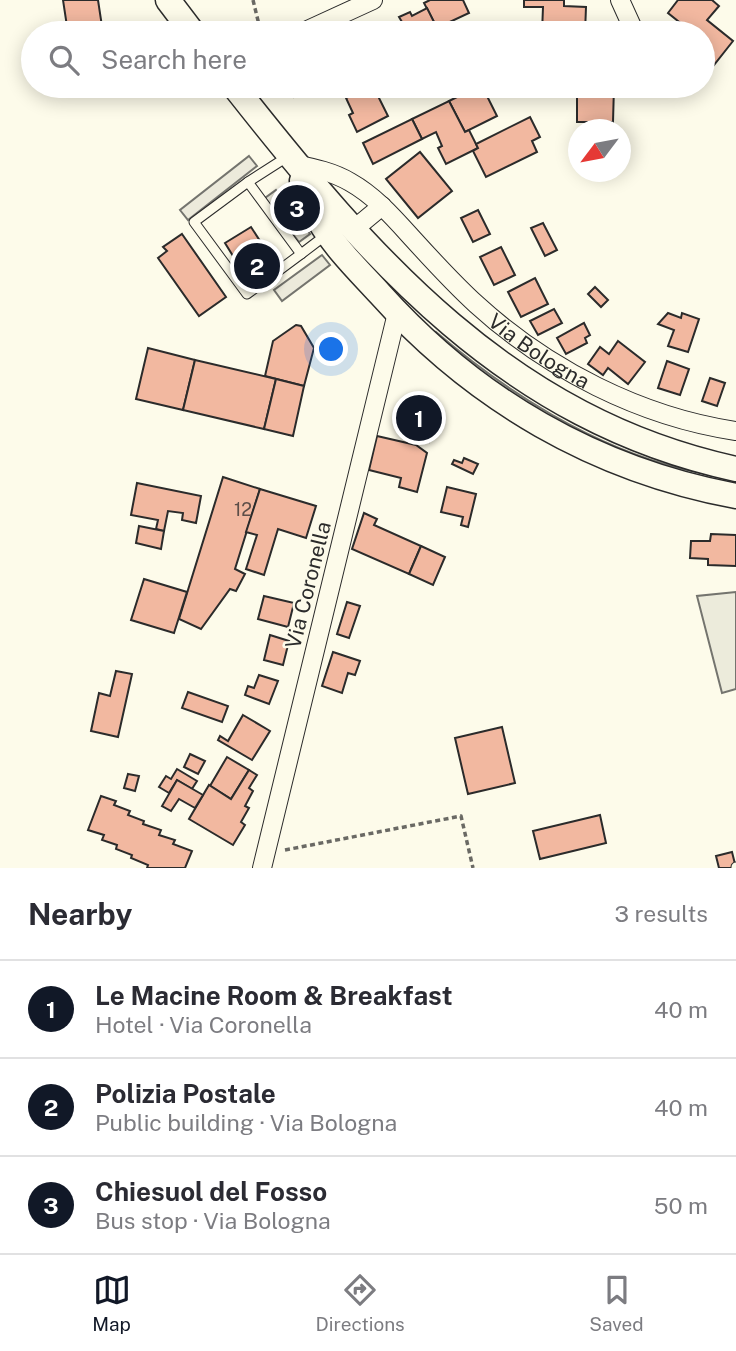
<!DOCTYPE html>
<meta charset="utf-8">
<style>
body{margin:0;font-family:"Public Sans",sans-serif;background:#f2f2f3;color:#2b2b33}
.compass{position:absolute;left:568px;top:119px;width:63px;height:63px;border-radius:50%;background:#fff;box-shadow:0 4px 18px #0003;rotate:238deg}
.you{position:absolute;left:332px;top:350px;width:24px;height:24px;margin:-18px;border:5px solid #fff;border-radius:50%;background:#1a73e8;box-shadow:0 0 0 10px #1a73e833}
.badge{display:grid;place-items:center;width:46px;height:46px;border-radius:50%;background:#111827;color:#fff;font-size:23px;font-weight:700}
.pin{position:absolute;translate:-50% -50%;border:4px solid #fff;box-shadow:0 2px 7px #0006}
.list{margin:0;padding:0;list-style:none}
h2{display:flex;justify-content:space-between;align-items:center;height:91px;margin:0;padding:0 28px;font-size:30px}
h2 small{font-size:23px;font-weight:400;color:#7c7c81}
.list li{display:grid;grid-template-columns:46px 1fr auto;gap:21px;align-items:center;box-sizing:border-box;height:98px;padding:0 28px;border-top:2px solid #e1e1e2}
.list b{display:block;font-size:26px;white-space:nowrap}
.list p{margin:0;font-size:23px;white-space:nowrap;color:#7c7c81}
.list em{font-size:23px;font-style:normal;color:#7c7c81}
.icon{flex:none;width:38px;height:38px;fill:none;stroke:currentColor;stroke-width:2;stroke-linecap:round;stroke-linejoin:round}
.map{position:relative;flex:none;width:736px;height:868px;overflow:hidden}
.search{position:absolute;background:#fff;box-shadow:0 4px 18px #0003;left:21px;right:21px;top:21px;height:77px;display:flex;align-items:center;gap:18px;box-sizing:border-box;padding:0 24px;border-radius:38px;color:#7c7c81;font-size:26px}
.sheet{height:385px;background:#fff}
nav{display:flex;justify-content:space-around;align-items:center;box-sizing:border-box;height:98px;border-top:2px solid #e1e1e2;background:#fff;font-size:19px;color:#7c7c81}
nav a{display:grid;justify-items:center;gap:4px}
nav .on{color:#111827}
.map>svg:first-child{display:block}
.green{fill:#ecebdb;stroke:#74746e;stroke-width:2}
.parking{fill:#eceadb;stroke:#74746e;stroke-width:2}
.building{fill:#f2b8a0;stroke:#2b2b2b;stroke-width:2}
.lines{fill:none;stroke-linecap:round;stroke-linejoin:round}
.lane-casing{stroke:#2b2b2b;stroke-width:11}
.street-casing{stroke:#2b2b2b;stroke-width:20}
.secondary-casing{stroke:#2b2b2b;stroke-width:27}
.path{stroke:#6a6964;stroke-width:3.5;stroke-dasharray:5 3.5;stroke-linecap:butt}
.lane{stroke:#fdfbea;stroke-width:9}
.street{stroke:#fdfbea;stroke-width:18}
.secondary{stroke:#fdfbea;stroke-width:24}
.labels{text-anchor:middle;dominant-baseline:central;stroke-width:5;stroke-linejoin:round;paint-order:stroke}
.number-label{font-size:18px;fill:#5d4e48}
.street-label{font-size:21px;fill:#2b2b2b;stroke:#fdfbea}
</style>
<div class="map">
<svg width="736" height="868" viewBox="0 0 736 868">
<rect width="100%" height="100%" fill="#fdfbea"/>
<g class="green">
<path d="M 436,332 C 506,392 593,447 683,469 C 701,473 719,476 736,480 L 736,486 L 633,460 L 531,412 L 433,336 Z"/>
<path d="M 736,592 L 736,689 L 722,693 L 697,596 Z"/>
</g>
<g class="parking">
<path d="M 249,156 L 257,166 L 188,220 L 180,210 Z"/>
<path d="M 276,190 L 310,234 L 299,242 L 265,198 Z"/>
<path d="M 322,255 L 330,265 L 282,301 L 274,290 Z"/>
</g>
<g class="building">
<path d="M 63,0 L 98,0 L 103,33 L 68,33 Z"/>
<path d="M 430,0 L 463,0 L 469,13 L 437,28 L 424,3 Z"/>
<path d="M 524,0 L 564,0 L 564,6 L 586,7 L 585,33 L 542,33 L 543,7 L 524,7 Z"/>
<path d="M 678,0 L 712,0 L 719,6 L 707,20 L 733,41 L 710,70 L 703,64 L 703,33 L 693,33 L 668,13 Z"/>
<path d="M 427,8 L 437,28 L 430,31 L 431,33 L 403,33 L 399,24 L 402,22 L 399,17 L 410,12 L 412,16 Z"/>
<path d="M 289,86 L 318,86 L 294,97 Z"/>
<path d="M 373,86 L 388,116 L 357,132 L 349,115 L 353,113 L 346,98 Z"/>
<path d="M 479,86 L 482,86 L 497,116 L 465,132 L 449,101 Z"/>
<path d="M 577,86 L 614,86 L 613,122 L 577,122 Z"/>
<path d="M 449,101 L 465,132 L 469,130 L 478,148 L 446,164 L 438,148 L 442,146 L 436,132 L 422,139 L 412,119 Z"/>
<path d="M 530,117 L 540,137 L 532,141 L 537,152 L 486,177 L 473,151 L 478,148 L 476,144 Z"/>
<path d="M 412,119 L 422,139 L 373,164 L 363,143 Z"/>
<path d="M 420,152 L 452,191 L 418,218 L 386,179 Z"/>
<path d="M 478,210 L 490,234 L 473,242 L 461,218 Z"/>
<path d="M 543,223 L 557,250 L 545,256 L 531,228 Z"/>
<path d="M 251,227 L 273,261 L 246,277 L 225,243 Z"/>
<path d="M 182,234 L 226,297 L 199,316 L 158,258 L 167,251 L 163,247 Z"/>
<path d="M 501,247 L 515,275 L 494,285 L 480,257 Z"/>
<path d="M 535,278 L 548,304 L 521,317 L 508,292 Z"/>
<path d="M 595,287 L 608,300 L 601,307 L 588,294 Z"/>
<path d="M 554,309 L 562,323 L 538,335 L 530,321 Z"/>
<path d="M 668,313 L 681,318 L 682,313 L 699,319 L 688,352 L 668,346 L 674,330 L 658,324 Z"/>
<path d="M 584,323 L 590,335 L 585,338 L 587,343 L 566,354 L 557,338 Z"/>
<path d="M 296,325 L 301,326 L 314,348 L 304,386 L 265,376 L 273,341 Z"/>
<path d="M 618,341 L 645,362 L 628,384 L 608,368 L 603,375 L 588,364 L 600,347 L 609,354 Z"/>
<path d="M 148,348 L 195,360 L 183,410 L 136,399 Z"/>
<path d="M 195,360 L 276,379 L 264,429 L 183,410 Z"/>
<path d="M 667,361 L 689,369 L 680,395 L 658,388 Z"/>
<path d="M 710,378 L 725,383 L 717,406 L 702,401 Z"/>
<path d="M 276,379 L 304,386 L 293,436 L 264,429 Z"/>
<path d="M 403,402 L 440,416 L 433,433 L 396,418 Z"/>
<path d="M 415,426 L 433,433 L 429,442 L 411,435 Z"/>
<path d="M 377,436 L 416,445 L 427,453 L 417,492 L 399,487 L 401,478 L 369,470 Z"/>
<path d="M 464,458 L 478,464 L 473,474 L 452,464 L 454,460 L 462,463 Z"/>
<path d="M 223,477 L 260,489 L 235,569 L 245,574 L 236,591 L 230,589 L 201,629 L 179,619 Z"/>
<path d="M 137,483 L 201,496 L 196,523 L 182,520 L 183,513 L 168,511 L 164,531 L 156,529 L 158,520 L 131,515 Z"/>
<path d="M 447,487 L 476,494 L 468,527 L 461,525 L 463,517 L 441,512 Z"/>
<path d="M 260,489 L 316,506 L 306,538 L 278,529 L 264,575 L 246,569 L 257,535 L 246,532 Z"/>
<path d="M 364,513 L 377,519 L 374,525 L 421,546 L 409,574 L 352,549 Z"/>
<path d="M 139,526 L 164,531 L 161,549 L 136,543 Z"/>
<path d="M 711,534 L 736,535 L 736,566 L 708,565 L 708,559 L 690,558 L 691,541 L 710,541 Z"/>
<path d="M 421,546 L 445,557 L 433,585 L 409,574 Z"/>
<path d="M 144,579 L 187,592 L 174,633 L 131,620 Z"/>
<path d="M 264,596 L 294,603 L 288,627 L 258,619 Z"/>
<path d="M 347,602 L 360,606 L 349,638 L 337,634 Z"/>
<path d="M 270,635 L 289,641 L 283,665 L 264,660 Z"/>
<path d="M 333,652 L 360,661 L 355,675 L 348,673 L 342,693 L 322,686 Z"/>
<path d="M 116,671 L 132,674 L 118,737 L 91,731 L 99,693 L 110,696 Z"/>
<path d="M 259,675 L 278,681 L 269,704 L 245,695 L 248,686 L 254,688 Z"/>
<path d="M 188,692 L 228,706 L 222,722 L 182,708 Z"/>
<path d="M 243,715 L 270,731 L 252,760 L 218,740 L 220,736 L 228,741 Z"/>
<path d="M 502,727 L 515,783 L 468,794 L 455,738 Z"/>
<path d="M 190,754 L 205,761 L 198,774 L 184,767 Z"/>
<path d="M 227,757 L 249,770 L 231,799 L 210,786 Z"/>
<path d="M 177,769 L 197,781 L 192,789 L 177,780 L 169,793 L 159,787 L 166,776 L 171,779 Z"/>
<path d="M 249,770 L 257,775 L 249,788 L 253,791 L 245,806 L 249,808 L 241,822 L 245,825 L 233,845 L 189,819 L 209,785 L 231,799 Z"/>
<path d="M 128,774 L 139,776 L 135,791 L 124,788 Z"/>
<path d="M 177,780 L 203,795 L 195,808 L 179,799 L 171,811 L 162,806 Z"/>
<path d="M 101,796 L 116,801 L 114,805 L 130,811 L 128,815 L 144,821 L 143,824 L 161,830 L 159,835 L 175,840 L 173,844 L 192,851 L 185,868 L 147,868 L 148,865 L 131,858 L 132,855 L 116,849 L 117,845 L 102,840 L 104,835 L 88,830 Z"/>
<path d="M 600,815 L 606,843 L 540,859 L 533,831 Z"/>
<path d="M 732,852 L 736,868 L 719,868 L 716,856 Z"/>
</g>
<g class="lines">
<g class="lane-casing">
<g id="lane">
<path d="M 287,157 L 248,182 L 301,254 L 326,235"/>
<path d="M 248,182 L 194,222 L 247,294 L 301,254"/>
<path d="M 736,868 L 736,867"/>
</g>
</g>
<g class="street-casing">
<g id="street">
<path d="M 620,0 L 635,33"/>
<path d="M 301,33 L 373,0"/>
<path id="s1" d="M 295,164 C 314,168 333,172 350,182 C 375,196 394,218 413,239 C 433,261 454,284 476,304 C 547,369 641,417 736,431"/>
<path d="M 353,230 L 382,206"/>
<path d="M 262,868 L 397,313"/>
</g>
</g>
<g class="secondary-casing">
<g id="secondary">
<path d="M 168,0 L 193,33"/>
<path d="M 234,86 C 371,260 509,420 736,469"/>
<path d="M 302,181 C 308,194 312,208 319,220 C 335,248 359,271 380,294 C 475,400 596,470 736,496"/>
</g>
</g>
<g class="path">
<path d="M 253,0 L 261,33"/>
<path d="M 285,850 L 461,816 L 473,868"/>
</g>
<use href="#lane" class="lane"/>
<use href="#street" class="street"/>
<use href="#secondary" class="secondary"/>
</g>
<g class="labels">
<g class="number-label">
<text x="243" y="509">12</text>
</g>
<g class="street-label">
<text stroke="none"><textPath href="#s1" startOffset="313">Via Bologna</textPath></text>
<text transform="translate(308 585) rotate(-76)">Via Coronella</text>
</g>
</g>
</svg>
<svg class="compass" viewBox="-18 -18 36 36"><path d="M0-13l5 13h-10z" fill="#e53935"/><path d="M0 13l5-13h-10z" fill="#7c7c81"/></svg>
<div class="you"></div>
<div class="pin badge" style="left:419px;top:418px">1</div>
<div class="pin badge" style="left:257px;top:266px">2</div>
<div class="pin badge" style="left:297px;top:208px">3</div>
<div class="search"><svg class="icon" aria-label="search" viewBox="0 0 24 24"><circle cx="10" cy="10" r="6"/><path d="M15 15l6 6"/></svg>Search here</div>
</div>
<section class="sheet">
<h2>Nearby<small>3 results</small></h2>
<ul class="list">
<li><span class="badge">1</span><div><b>Le Macine Room &amp; Breakfast</b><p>Hotel · Via Coronella</p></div><em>40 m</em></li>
<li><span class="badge">2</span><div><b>Polizia Postale</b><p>Public building · Via Bologna</p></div><em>40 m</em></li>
<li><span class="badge">3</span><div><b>Chiesuol del Fosso</b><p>Bus stop · Via Bologna</p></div><em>50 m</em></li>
</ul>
</section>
<nav>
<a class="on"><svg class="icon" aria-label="map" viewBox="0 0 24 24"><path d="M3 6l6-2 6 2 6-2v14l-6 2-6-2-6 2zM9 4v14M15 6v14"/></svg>Map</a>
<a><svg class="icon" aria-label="directions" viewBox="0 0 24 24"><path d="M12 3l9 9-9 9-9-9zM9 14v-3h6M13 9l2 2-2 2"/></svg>Directions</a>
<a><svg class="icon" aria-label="saved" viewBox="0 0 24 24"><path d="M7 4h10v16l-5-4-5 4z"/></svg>Saved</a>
</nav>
